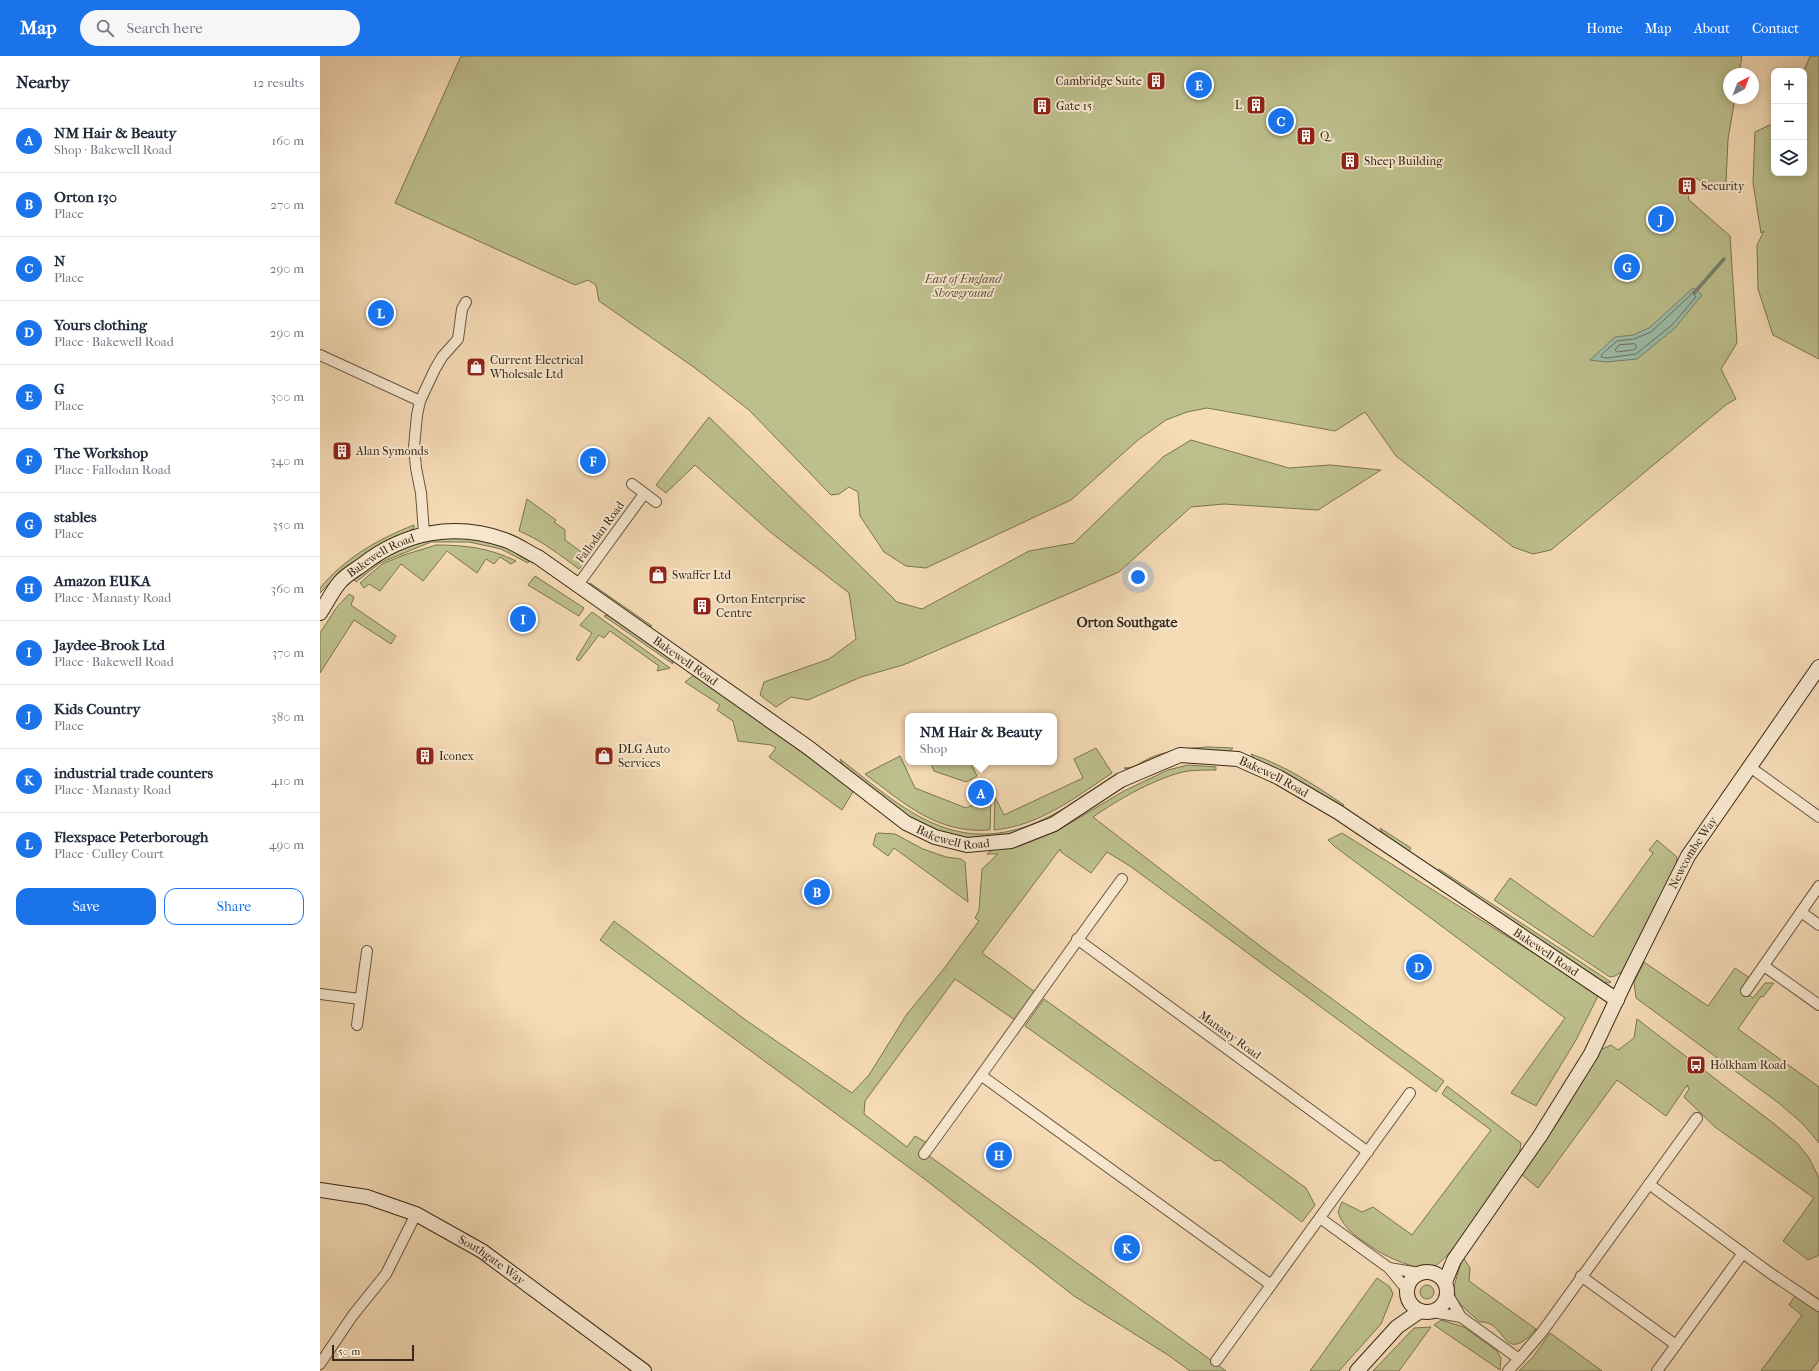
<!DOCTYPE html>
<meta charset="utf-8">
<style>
body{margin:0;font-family:"IM FELL French Canon",serif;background:#f6f6f7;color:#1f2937}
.controls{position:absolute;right:12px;top:12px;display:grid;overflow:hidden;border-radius:8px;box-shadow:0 2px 10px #0003}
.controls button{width:36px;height:36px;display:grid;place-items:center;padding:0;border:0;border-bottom:1px solid #e0e1e3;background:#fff;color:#1f2937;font:20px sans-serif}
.compass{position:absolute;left:1403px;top:12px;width:36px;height:36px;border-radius:50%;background:#fff;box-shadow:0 2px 10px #0003;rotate:42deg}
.scale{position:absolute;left:12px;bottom:10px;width:82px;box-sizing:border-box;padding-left:4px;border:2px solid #392916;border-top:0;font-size:11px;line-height:14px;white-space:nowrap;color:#392916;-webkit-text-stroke:3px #f8e8d0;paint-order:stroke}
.you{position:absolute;left:818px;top:521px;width:14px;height:14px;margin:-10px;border:3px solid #fff;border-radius:50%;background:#1a73e8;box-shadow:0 0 0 6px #1a73e833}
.badge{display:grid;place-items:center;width:26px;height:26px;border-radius:50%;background:#1a73e8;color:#fff;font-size:13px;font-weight:700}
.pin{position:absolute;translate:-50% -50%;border:2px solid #fff;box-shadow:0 1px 4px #0006}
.popup{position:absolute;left:585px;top:657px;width:152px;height:52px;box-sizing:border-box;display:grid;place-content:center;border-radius:8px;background:#fff;filter:drop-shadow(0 1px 3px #0005);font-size:13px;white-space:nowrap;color:#747a83}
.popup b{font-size:15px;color:#1f2937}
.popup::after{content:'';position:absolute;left:50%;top:100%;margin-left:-8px;border:8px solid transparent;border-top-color:#fff}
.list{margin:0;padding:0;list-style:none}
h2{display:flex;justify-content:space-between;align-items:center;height:52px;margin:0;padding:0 16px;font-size:17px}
h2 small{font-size:13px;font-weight:400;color:#747a83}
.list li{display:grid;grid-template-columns:26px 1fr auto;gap:12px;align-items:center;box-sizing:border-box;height:64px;padding:0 16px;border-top:1px solid #e0e1e3}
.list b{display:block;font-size:15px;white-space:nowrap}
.list p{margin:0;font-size:13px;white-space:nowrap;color:#747a83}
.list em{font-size:13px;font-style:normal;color:#747a83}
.actions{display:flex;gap:8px;padding:12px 16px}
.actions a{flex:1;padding:9px 0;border:1px solid #1a73e8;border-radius:12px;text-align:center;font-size:14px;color:#1a73e8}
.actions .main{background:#1a73e8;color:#fff}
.icon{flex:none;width:22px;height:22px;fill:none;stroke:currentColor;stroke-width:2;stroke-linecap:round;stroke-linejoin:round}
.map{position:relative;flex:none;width:1499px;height:1315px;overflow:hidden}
header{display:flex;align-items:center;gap:24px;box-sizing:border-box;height:56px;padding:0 20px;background:#1a73e8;color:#fff}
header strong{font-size:19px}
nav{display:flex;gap:22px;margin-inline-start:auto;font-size:14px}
.search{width:280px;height:36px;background:#f6f6f7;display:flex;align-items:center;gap:10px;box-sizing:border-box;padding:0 14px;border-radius:22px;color:#747a83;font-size:15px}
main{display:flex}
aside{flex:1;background:#fff}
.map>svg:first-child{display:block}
.green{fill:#bdc08d;stroke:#7b7452}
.water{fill:#9dbca8;stroke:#75816e}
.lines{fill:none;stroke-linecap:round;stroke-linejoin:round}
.shore{stroke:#6b725f;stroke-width:1}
.stream{stroke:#75816e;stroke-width:3.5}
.street-casing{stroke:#68563e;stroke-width:12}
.secondary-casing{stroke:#392916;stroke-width:16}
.street{stroke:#f8e8d0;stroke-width:10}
.secondary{stroke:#f8e8d0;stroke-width:14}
.labels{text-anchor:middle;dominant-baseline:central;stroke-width:4;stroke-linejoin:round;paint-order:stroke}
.poi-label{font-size:12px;fill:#392916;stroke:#f8e8d0;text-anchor:start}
.park-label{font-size:12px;font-style:italic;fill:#5a4f34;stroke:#f8e8d0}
.street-label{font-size:12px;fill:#392916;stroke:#f8e8d0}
.quarter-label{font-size:14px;font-weight:bold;fill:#392916;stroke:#f8e8d0}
</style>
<header>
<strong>Map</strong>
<div class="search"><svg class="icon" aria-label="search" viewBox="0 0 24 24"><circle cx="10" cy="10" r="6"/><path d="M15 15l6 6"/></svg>Search here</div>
<nav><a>Home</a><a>Map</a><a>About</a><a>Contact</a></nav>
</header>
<main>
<aside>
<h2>Nearby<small>12 results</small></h2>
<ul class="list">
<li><span class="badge">A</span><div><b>NM Hair &amp; Beauty</b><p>Shop · Bakewell Road</p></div><em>160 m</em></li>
<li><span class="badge">B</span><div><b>Orton 130</b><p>Place</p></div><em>270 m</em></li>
<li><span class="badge">C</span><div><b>N</b><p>Place</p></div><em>290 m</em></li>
<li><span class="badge">D</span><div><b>Yours clothing</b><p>Place · Bakewell Road</p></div><em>290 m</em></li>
<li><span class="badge">E</span><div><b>G</b><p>Place</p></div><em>300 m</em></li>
<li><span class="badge">F</span><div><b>The Workshop</b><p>Place · Fallodan Road</p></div><em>340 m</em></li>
<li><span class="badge">G</span><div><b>stables</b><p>Place</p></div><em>350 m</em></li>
<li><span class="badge">H</span><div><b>Amazon EUKA</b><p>Place · Manasty Road</p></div><em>360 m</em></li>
<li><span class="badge">I</span><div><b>Jaydee-Brook Ltd</b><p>Place · Bakewell Road</p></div><em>370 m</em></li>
<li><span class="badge">J</span><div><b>Kids Country</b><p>Place</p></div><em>380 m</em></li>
<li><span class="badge">K</span><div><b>industrial trade counters</b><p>Place · Manasty Road</p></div><em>410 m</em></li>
<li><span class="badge">L</span><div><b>Flexspace Peterborough</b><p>Place · Culley Court</p></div><em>490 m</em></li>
</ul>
<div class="actions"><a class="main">Save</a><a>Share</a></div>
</aside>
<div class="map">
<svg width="1499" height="1315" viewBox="0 0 1499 1315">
<rect width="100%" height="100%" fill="#f5dbb6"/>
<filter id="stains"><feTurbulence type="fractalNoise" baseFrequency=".005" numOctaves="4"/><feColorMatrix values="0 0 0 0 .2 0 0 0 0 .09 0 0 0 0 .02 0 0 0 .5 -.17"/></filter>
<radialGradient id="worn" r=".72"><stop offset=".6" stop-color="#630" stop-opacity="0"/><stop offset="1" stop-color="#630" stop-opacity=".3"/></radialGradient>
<g class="green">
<path d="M 141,0 L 1422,0 L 1419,18 L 1409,18 L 1409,42 L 1415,42 L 1408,83 L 1406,127 L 1387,129 L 1376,122 L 1368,137 L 1369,144 L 1410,180 L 1417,287 L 1401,313 L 1416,343 L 1407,348 L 1231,494 L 1213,498 L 1193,491 L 1076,400 L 1045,356 L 1015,375 L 887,352 L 867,356 L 846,364 L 818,384 L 751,444 L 606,512 L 586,510 L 564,496 L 540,460 L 538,436 L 529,431 L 519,438 L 511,439 L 429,354 L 375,312 L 279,245 L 276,229 L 268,224 L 255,229 L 75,147 Z"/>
<path d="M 1490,0 L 1499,0 L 1499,303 L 1453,279 L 1438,233 L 1437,189 L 1444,175 L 1441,177 L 1433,127 L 1435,76 L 1454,67 L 1454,117 L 1484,117 L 1484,15 Z"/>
<path d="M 389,361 L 577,546 L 602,553 L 709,495 L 754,487 L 843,401 L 871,384 L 969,412 L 1010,409 L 1061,414 L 998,454 L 904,448 L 871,451 L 799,516 L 583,609 L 541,621 L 488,644 L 471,641 L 456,651 L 440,639 L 444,626 L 509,603 L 536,583 L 529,537 L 449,475 L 375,409 L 346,437 L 336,429 Z"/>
<path d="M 207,443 L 236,464 L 234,466 L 245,474 L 245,484 L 268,501 L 259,513 C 240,499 221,484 199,475 Z"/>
<path d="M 94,469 L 94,472 L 14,523 L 0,537 L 0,532 C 25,502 58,483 94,469 Z"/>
<path d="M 145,480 L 185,489 L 209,504 L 208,507 L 181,493 L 149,486 L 111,486 L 60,507 L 36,526 L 32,522 L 60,500 L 116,481 Z"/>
<path d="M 116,489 C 145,489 170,492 196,505 L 191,508 L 180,501 L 174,508 L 166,503 L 157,517 L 127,495 L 103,525 L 81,508 L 60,535 L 49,528 L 44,532 L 40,527 L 62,508 L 84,499 Z"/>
<path d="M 215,520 L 264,552 L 259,560 L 208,529 Z"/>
<path d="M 270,527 L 332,570 L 326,570 L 271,532 Z"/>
<path d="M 29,538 L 34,541 L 31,549 L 76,580 L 71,588 L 34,564 L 0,617 L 0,577 L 17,551 Z"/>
<path d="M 272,556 L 350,612 L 337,615 L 339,610 L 290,575 L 284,582 L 279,579 L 259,605 L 256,603 L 272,577 L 260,569 Z"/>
<path d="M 289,559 L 351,601 L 353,608 L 284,560 Z"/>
<path d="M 374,619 L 534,734 L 522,754 L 449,701 L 456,692 L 451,689 L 418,685 L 413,665 L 397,654 L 400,649 L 365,626 Z"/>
<path d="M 888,691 L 913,692 L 909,696 L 813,714 L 804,712 C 816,712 822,705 832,701 C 850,694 869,692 888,691 Z"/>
<path d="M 776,692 L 792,717 C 756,741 719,770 674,774 L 675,741 L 684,759 L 763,722 L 754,703 Z"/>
<path d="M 931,698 C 966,710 995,729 1024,749 L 1019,750 L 954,711 L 935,704 Z"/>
<path d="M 580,700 L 595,732 L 646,752 L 671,740 L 670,774 C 617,778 585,748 545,718 Z"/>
<path d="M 520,703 C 585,754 637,804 724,763 C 748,752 769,736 791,722 L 789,728 L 735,764 L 692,780 L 648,783 L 619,776 L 594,765 L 523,710 Z"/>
<path d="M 610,706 L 650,706 L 657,720 L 646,726 L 614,715 Z"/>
<path d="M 868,709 L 896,711 L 896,714 C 887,714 877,714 868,715 C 839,720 797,744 773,761 L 944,893 L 1124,1025 L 1116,1036 L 810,810 L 787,796 L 771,817 L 741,796 L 740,793 L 662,897 L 715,936 L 695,964 L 635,923 L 545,1045 L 544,1058 L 587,1091 L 595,1080 L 607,1087 L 601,1094 L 906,1315 L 870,1315 L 848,1299 L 754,1240 L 602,1121 L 280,884 L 294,865 L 427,965 L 532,1037 L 549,1019 L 587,958 L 623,914 L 659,865 L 655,862 L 659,854 L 662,813 L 678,798 L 667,798 L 672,794 L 695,791 L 735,776 L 804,735 L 848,714 Z"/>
<path d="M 1060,772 L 1091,792 L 1088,797 L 1063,778 Z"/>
<path d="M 558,777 L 575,778 L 603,793 L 626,801 L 641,803 L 645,806 L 648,846 L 574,792 L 568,800 L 553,789 L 556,778 Z"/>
<path d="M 1022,777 L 1279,938 L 1256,984 L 1216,1050 L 1191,1037 L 1245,962 L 1014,790 L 1008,784 Z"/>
<path d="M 1337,784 L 1357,801 L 1356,810 L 1306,913 L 1295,920 L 1290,921 L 1174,844 L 1190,822 L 1273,881 L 1333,797 L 1329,794 Z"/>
<path d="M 1119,813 L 1291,926 L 1290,927 L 1283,926 L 1117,816 Z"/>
<path d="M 1324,906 L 1388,950 L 1415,912 L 1430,922 L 1423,935 L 1433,942 L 1445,927 L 1454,927 L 1443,941 L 1441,940 L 1418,973 L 1499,1031 L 1499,1087 L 1483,1068 L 1460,1048 L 1316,942 L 1314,926 Z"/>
<path d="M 724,943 L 986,1132 L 995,1149 L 982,1166 L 900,1104 L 895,1105 L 705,970 Z"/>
<path d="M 1317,963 L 1453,1067 L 1477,1087 L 1489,1102 L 1499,1122 L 1499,1199 L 1488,1204 L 1463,1185 L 1494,1142 L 1395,1071 L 1364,1041 L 1369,1033 L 1367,1029 L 1346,1060 L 1297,1024 L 1218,1132 L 1201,1118 L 1241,1061 L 1280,994 L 1291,989 L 1298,994 L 1314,982 Z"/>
<path d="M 1127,1030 L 1201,1087 L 1199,1101 C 1184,1122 1130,1208 1110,1212 C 1096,1214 1069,1202 1058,1195 C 1042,1184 1024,1175 1018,1156 L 1022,1146 L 1042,1156 L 1053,1151 L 1092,1179 L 1171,1074 L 1122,1038 Z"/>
<path d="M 1143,1201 L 1150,1212 L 1149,1225 L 1216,1273 C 1182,1312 1187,1264 1160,1266 C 1127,1238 1131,1240 1143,1201 Z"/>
<path d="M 1057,1222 L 1070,1231 L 1073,1238 L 1061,1268 L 1019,1315 L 990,1315 Z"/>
<circle cx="1107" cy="1236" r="7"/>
<path d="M 1476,1238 L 1499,1254 L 1499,1304 L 1491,1315 L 1441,1315 L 1482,1259 L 1469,1249 Z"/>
<path d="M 1121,1264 L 1144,1271 L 1177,1295 L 1181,1302 L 1180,1314 L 1114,1269 Z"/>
<path d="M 1111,1271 L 1079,1315 L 1053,1315 L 1094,1272 Z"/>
<path d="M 1230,1277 L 1282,1315 L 1199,1315 L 1213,1301 Z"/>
</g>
<path class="water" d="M 1373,232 L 1376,234 L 1382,239 L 1355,272 L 1317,303 L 1286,306 L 1270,304 L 1295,281 L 1313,279 L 1329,272 Z"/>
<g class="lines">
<g class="shore">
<path d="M 1373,237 L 1376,241 L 1352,269 L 1316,298 L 1287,302 L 1281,301 L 1282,298 L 1297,285 L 1314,283 L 1331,276 Z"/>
<path d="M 1315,288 L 1317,291 L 1313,294 L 1297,296 L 1295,294 L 1299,289 Z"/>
</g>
<path class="stream" d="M 1374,237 L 1404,203"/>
<g class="street-casing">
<g id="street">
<path d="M 0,299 L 100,345"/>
<path d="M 312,428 L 336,446"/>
<path d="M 104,477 L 101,437 L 96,412 L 94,391 L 97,359 L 100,345 L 115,313 L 122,301 L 138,283 L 142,253 L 146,246"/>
<path d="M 257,530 L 324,438"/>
<path d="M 1430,711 L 1499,761"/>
<path d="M 1481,856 L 1499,869"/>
<path d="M 757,883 L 1048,1096"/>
<path d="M 1444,910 L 1499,949"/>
<path d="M 1426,935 L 1499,830"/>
<path d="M 0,938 L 40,943"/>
<path d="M 37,969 L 47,895"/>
<path d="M 662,1020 L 951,1229"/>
<path d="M 604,1098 C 671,1007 735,914 802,823"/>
<path d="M 1329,1128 L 1450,1217 L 1499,1250"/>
<path d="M 1000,1162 L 1069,1212 L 1087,1234"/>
<path d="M 1069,1212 L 1099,1217"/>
<path d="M 1261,1220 L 1356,1289"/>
<path d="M 1128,1239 L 1141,1261 L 1199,1303 L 1188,1315"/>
<path d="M 1113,1256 L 1141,1261"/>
<path d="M 1199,1303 L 1222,1276 L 1377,1062"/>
<path d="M 896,1305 L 1090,1037"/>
<path d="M 0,1308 L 33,1259 L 66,1218 L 96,1158"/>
<path d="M 1337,1315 L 1423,1197"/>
</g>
</g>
<g class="secondary-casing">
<g id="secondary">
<path id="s1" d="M 0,557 C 7,547 12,535 20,526 C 26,519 35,514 42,509 C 84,476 134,466 185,484 C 197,488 207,496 218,501 L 489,692 L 586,767 L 615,781 L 647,789 L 691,785 L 734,768 L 801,724 L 860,699 L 918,703 L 958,721 L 1018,756 L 1297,944"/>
<path id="s2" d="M 0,1134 L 47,1141 L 96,1158 L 162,1195 L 324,1315"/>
<circle cx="1107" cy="1236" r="20"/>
<path id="s3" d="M 1125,1226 L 1134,1204 L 1220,1080 L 1271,998 L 1306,924 L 1368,800 L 1499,611"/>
<path d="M 1037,1315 L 1077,1271 L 1100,1255"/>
</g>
</g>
<use href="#street" class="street"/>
<use href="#secondary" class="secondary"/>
</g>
<defs>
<g id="building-square" transform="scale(1)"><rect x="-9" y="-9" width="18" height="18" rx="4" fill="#8f2418" stroke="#f8e8d0"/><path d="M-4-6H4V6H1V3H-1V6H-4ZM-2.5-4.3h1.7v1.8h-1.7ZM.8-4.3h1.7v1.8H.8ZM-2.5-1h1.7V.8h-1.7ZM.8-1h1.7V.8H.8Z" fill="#fff"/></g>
<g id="shop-square" transform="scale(1)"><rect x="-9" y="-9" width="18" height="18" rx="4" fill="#8f2418" stroke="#f8e8d0"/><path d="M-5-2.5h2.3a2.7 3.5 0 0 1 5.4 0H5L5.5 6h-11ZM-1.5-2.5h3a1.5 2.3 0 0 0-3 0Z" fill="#fff"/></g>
<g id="bus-square" transform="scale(1)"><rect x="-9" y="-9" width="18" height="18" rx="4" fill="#8f2418" stroke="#f8e8d0"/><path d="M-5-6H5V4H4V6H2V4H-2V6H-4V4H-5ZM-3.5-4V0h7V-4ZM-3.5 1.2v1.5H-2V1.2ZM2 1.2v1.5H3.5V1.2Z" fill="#fff"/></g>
</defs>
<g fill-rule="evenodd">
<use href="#building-square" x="836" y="25"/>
<use href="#building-square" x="936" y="49"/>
<use href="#building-square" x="722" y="50"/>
<use href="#building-square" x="986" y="80"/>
<use href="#building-square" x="1030" y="105"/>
<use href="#building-square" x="1367" y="130"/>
<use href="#shop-square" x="156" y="311"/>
<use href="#building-square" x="22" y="395"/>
<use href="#shop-square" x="338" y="519"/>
<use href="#building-square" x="382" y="550"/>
<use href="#building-square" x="105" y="700"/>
<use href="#shop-square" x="284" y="700"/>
<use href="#bus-square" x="1376" y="1009"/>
</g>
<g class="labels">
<g class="poi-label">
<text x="822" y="25" text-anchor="end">Cambridge Suite</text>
<text x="922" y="49" text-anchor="end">L</text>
<text x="736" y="50">Gate 15</text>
<text x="1000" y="80">Q</text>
<text x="1044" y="105">Sheep Building</text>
<text x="1381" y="130">Security</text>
<text x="170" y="304">Current Electrical<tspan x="170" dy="14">Wholesale Ltd</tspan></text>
<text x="36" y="395">Alan Symonds</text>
<text x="352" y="519">Swaffer Ltd</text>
<text x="396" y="543">Orton Enterprise<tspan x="396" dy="14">Centre</tspan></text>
<text x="298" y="693">DLG Auto<tspan x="298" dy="14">Services</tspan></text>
<text x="119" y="700">Iconex</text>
<text x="1390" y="1009">Holkham Road</text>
</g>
<g class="park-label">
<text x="643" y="223">East of England<tspan x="643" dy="14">Showground</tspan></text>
</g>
<g class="street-label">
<text transform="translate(280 476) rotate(-54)">Fallodan Road</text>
<text stroke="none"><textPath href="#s1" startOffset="86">Bakewell Road</textPath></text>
<text stroke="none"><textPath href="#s1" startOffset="434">Bakewell Road</textPath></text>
<text stroke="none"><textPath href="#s1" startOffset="1106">Bakewell Road</textPath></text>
<text stroke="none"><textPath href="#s1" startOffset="758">Bakewell Road</textPath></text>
<text stroke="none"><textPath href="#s3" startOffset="497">Newcombe Way</textPath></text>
<text stroke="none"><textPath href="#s1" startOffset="1430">Bakewell Road</textPath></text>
<text transform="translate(910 979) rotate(36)">Manasty Road</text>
<text stroke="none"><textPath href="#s2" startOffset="188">Southgate Way</textPath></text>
</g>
<g class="quarter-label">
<text x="807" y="566">Orton Southgate</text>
</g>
</g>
<rect width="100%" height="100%" filter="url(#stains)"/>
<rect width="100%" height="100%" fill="url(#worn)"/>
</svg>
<div class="controls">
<button>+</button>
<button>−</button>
<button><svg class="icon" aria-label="layers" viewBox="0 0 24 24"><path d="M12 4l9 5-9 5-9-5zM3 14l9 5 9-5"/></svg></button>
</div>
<svg class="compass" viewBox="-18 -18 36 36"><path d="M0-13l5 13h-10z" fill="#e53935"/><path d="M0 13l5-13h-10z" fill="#747a83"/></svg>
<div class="scale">50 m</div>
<div class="you"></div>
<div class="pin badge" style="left:661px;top:737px">A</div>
<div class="popup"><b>NM Hair &amp; Beauty</b>Shop</div>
<div class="pin badge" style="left:497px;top:836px">B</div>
<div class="pin badge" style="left:961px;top:65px">C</div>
<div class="pin badge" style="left:1099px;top:911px">D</div>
<div class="pin badge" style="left:879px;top:29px">E</div>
<div class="pin badge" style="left:273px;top:405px">F</div>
<div class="pin badge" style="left:1307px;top:211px">G</div>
<div class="pin badge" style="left:679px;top:1099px">H</div>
<div class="pin badge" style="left:203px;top:563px">I</div>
<div class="pin badge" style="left:1341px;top:163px">J</div>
<div class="pin badge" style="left:807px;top:1192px">K</div>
<div class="pin badge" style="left:61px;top:257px">L</div>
</div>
</main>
